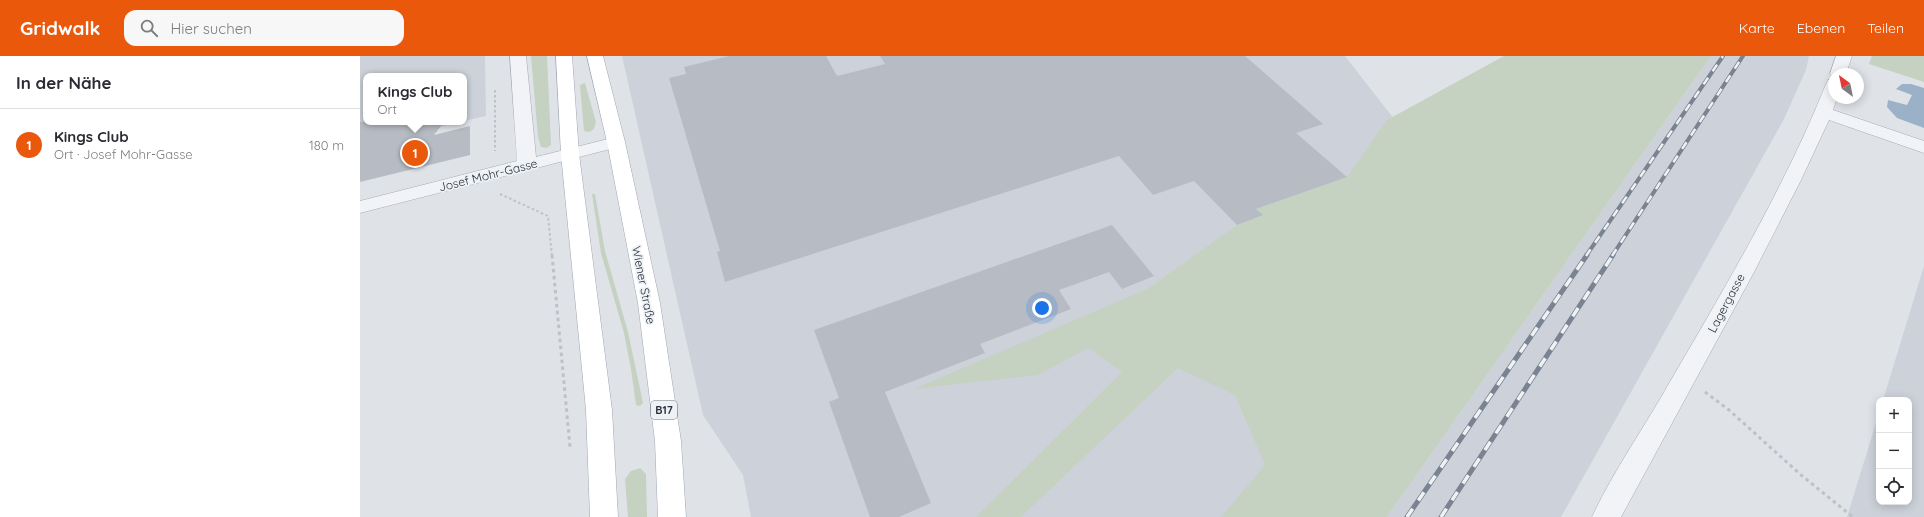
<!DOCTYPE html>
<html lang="de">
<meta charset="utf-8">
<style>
body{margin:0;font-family:Quicksand,sans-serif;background:#f7f7f7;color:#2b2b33}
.controls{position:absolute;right:12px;bottom:12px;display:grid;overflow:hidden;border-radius:8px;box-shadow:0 2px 10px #0003}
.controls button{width:36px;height:36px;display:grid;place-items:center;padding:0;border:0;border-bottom:1px solid #e1e1e2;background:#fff;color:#2b2b33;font:20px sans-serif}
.compass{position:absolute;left:1468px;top:12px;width:36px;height:36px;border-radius:50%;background:#fff;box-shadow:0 2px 10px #0003;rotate:327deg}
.you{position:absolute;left:682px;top:252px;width:14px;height:14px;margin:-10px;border:3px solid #fff;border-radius:50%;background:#1a73e8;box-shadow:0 0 0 6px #1a73e833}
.badge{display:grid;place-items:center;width:26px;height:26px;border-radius:50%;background:#ea580c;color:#fff;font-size:13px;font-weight:700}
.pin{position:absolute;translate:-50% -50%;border:2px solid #fff;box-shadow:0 1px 4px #0006}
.popup{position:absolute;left:3px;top:17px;width:104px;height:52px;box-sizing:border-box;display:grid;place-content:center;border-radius:8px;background:#fff;filter:drop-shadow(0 1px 3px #0005);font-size:13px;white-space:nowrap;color:#7c7c81}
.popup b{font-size:15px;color:#2b2b33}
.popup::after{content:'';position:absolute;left:50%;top:100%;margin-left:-8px;border:8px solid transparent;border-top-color:#fff}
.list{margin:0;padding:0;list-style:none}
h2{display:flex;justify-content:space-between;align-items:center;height:52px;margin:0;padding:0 16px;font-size:17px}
h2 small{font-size:13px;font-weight:400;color:#7c7c81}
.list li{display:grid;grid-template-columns:26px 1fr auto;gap:12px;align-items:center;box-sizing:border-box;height:72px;padding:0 16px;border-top:1px solid #e1e1e2}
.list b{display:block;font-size:15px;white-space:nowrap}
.list p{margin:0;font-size:13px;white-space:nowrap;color:#7c7c81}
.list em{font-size:13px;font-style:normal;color:#7c7c81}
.icon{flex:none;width:22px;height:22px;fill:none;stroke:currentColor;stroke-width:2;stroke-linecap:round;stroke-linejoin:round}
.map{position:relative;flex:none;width:1564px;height:461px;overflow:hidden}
header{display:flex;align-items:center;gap:24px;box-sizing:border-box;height:56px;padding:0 20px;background:#ea580c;color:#fff}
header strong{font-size:19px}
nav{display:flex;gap:22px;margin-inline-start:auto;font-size:14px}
.search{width:280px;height:36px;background:#f7f7f7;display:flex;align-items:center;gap:10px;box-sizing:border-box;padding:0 14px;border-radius:12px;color:#7c7c81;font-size:15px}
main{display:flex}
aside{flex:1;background:#fff}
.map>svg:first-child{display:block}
.built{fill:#cdd2da}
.green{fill:#c5d1c1}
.water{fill:#9bb1c7}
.building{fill:#b7bcc4}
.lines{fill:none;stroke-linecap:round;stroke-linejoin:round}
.minor-casing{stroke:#a5aab2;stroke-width:1}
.major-casing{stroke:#9fa7b3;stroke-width:1}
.path-far1{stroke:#bec1c6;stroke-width:2;stroke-dasharray:2.5 2.5;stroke-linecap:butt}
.path{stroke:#bec1c6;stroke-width:3;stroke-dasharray:3.5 3.5;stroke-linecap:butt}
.minor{fill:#f2f3f6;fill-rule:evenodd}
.major{fill:#fff;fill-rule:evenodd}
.rail-far1-casing{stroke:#798391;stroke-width:4}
.rail-casing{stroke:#798391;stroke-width:5}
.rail-far1{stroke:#eef2f5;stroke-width:2.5;stroke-dasharray:8;stroke-linecap:butt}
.rail{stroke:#eef2f5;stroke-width:3.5;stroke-dasharray:10;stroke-linecap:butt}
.labels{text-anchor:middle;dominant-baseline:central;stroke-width:3.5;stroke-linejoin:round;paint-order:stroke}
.shield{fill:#eef2f5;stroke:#646b75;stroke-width:1}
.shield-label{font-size:11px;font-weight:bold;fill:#29313e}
.street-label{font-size:12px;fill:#29313e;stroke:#eef2f5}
</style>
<header>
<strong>Gridwalk</strong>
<div class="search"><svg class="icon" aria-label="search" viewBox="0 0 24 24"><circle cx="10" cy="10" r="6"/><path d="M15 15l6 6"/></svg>Hier suchen</div>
<nav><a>Karte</a><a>Ebenen</a><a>Teilen</a></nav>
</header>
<main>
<aside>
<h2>In der Nähe<small></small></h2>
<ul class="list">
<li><span class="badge">1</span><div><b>Kings Club</b><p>Ort · Josef Mohr-Gasse</p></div><em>180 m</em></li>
</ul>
</aside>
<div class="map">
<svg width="1564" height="461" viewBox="0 0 1564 461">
<rect width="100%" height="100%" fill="#dfe3e8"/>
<g class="built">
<path d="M 0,0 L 125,0 L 126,60 L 104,65 L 104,20 L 6,20 L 6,66 L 100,66 L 0,90 Z"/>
<path d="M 262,0 L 985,0 L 1052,86 L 956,375 L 882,461 L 391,461 L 383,419 L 343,359 Z"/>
<path d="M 1351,0 L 1449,0 L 1446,14 L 1424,63 L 1201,461 L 1027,461 Z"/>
<path d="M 1564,210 L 1564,461 L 1487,461 L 1519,357 L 1519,446 L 1549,446 L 1549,344 L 1523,344 Z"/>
</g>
<g class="green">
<path d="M 171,0 L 187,0 L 191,89 L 186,92 L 181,91 L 178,81 Z"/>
<path d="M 1144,0 L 1351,0 L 1027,461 L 861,461 L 905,409 L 875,339 L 818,312 L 661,461 L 616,461 L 762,316 L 728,292 L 678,319 L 554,333 L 789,232 L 877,169 L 902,159 L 896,153 L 987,121 L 1027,64 Z"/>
<path d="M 1512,0 L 1564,0 L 1564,26 L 1509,8 Z"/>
<path d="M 225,27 L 236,66 L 234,73 L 229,76 L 224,75 L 220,29 Z"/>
<path d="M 232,138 L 235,138 L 245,195 L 268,276 L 283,347 L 280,350 L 276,349 L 271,313 L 264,277 L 241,197 Z"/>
<path d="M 280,412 L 286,418 L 287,461 L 268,461 L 265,423 L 271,415 Z"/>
</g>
<path class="water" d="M 1542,28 L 1551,28 L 1564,32 L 1564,72 L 1537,62 L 1527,51 L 1528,44 L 1547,49 L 1552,39 L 1536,33 Z"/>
<g class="building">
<path d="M 369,0 L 466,0 L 477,20 L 525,8 L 520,0 L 885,0 L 963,68 L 936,77 L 987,121 L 896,153 L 903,159 L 877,169 L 834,125 L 793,139 L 759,100 L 365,226 L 357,196 L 360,195 L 309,22 L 326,18 L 324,11 Z"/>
<path d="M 0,66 L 84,66 L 74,79 L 110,70 L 110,99 L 0,126 Z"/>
<path d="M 752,169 L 794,220 L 762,233 L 749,216 L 699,234 L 711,253 L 620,288 L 625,297 L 525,336 L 571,447 L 539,461 L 510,461 L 469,346 L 479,342 L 454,274 Z"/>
</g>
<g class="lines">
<g class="minor-casing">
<g id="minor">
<path d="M 150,0 L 166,0 L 176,101 L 256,81 L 262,82 L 265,86 L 262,90 L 0,157 L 0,145 L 157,105 Z"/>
<path d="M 1476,0 L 1492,0 L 1486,18 L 1474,18 L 1474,22 L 1470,18 Z"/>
<path d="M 1474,23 L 1474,42 L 1477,42 L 1473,54 L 1564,85 L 1564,97 L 1469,64 L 1441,124 L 1393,218 L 1261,461 L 1232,461 C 1251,420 1277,382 1300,343 C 1359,241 1422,138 1466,28 L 1468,24 Z"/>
</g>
</g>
<g class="major-casing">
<g id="major">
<path d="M 196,0 L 212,0 L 219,98 L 252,354 L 258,461 L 230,461 L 226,354 L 201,98 Z"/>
<path d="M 227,0 L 243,0 L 265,86 L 300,247 L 321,385 L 326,461 L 298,461 L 295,385 L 278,247 L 247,86 Z"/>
</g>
</g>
<g class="path-far1">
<path d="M 135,34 L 135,95"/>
<path d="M 140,138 L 188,160 L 192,200"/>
</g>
<g class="path">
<path d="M 192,199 L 210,391"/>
<path d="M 1345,336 L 1369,354 L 1441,419 L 1493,461"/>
</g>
<use href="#minor" class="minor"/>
<use href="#major" class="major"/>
<g class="rail-far1-casing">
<g id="rail-far1">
<path d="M 1226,200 L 1363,0"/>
<path d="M 1252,200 L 1383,0"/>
</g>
</g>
<g class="rail-casing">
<g id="rail">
<path d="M 1047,461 L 1227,199"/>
<path d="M 1081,461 L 1253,199"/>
</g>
</g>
<use href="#rail-far1" class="rail-far1"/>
<use href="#rail" class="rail"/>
</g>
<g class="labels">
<rect class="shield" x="291" y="345" width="26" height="18" rx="3"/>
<g class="shield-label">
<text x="304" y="354">B17</text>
</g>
<g class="street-label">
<text transform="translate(128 119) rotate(-14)">Josef Mohr-Gasse</text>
<text transform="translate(284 229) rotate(79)">Wiener Straße</text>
<text transform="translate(1366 247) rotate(-62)">Lagergasse</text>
</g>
</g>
</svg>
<div class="controls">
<button>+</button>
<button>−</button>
<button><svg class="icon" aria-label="locate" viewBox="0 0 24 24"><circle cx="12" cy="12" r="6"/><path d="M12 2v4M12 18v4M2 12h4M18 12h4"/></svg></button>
</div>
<svg class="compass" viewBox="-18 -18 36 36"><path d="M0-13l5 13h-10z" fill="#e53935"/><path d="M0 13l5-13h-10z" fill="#7c7c81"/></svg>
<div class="you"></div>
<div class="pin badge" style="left:55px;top:97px">1</div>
<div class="popup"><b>Kings Club</b>Ort</div>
</div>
</main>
